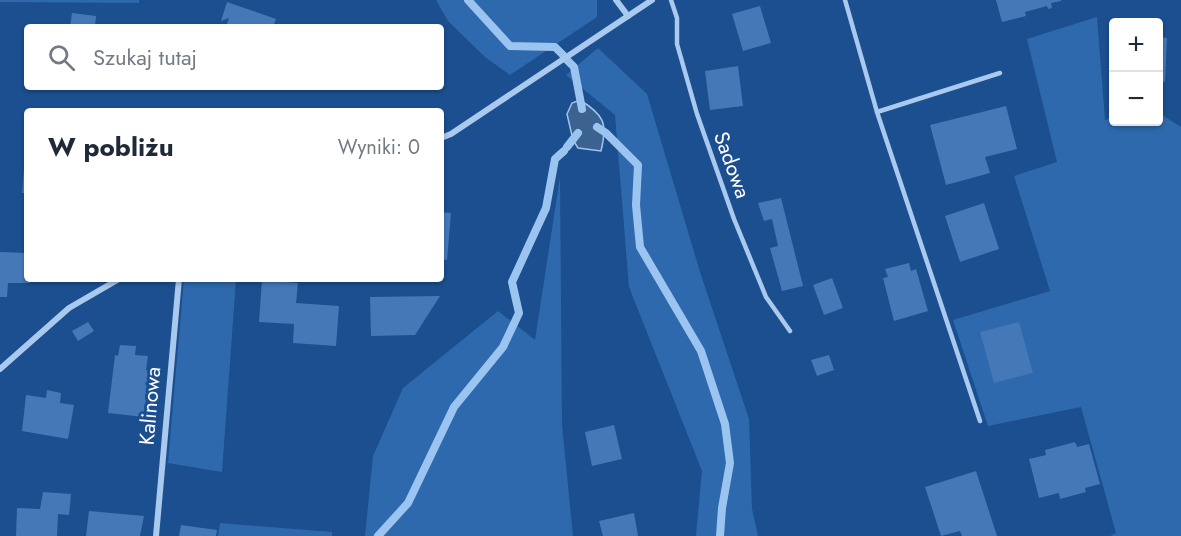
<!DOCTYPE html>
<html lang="pl">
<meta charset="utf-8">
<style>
body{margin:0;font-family:Jost,sans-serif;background:#f6f6f7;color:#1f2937}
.controls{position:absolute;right:18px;top:18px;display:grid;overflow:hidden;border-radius:6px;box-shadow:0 2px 4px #0004}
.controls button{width:54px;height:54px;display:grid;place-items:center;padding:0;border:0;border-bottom:2px solid #e0e1e3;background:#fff;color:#1f2937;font:30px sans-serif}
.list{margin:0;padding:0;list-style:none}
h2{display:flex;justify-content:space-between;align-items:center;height:78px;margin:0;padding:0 24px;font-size:26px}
h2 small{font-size:20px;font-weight:400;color:#747a83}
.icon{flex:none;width:33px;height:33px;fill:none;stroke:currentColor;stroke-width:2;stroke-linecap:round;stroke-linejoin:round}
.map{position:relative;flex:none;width:1181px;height:536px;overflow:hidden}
.search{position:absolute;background:#fff;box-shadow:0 2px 4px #0004;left:24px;top:24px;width:420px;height:66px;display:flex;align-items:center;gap:15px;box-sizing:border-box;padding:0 21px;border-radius:6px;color:#747a83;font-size:22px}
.panel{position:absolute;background:#fff;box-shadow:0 2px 4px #0004;left:24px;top:108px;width:420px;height:174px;border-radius:6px}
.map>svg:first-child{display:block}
.green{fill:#2e69ad}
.water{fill:#3c6290;stroke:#9cc4f0;stroke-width:1.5}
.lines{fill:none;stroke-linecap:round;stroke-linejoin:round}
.stream{stroke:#9cc4f0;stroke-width:8}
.building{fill:#4478b7}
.lane{stroke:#a9c9ee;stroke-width:4.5}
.street{stroke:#a9c9ee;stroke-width:6}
.labels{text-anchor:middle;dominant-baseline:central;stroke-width:6;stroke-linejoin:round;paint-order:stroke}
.street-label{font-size:21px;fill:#fff;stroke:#1b4f8f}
</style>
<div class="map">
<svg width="1181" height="536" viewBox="0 0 1181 536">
<rect width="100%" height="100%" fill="#1b4f8f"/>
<g class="green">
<path d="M 0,0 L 139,0 L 139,3 L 0,2 Z"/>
<path d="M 436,0 L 597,0 L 597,17 L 510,75 L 485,57 L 448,21 Z"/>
<path d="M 1097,17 L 1105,120 L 1113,117 L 1114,122 L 1158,122 L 1159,113 L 1181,127 L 1181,536 L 1110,536 L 1116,533 L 1081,407 L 988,426 L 953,320 L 1050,291 L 1014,176 L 1057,162 L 1027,39 Z"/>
<path d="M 598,48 L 647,94 L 700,272 L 749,419 L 752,509 L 758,536 L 696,536 L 702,471 L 629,287 L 615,115 L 566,75 Z"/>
<path d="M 560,177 L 562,425 L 573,536 L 365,536 L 373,456 L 403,388 L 498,311 L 535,340 Z"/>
<path d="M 184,279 L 236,279 L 222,472 L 168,463 Z"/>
<path d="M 220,523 L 332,532 L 332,536 L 218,536 Z"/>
</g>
<path class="water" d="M 580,100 C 604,115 608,123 601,151 L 578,148 L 573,140 L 567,114 L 572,103 Z"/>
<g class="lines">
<g class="stream">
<path d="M 468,0 L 510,46 L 555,47 L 563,55"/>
<path d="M 567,60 L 574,67 L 582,109"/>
<path d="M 597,127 L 606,133 L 638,165 L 636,205 L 640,247 L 701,351 L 725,424 L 730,463 L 722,508 L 720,536"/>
<path d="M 567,147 L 578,133"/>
<path d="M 378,536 L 408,503 L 454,407 L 503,347 L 519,313 L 512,282 L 546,208 L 555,159 L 564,151"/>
</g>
</g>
<g class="building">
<path d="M 996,0 L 1061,0 L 1061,1 L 1051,3 L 1052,8 L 1048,9 L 1047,6 L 1025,12 L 1026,16 L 1002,22 Z"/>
<path d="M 227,2 L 276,19 L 273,27 L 226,27 L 229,18 L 221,21 Z"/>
<path d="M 760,6 L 771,43 L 743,51 L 732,14 Z"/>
<path d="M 72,13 L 96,16 L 95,27 L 70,27 Z"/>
<path d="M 1158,37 L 1167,38 L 1165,82 L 1158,81 Z"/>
<path d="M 738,66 L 743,106 L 710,110 L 705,71 Z"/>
<path d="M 1006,106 L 1017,149 L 985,157 L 990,173 L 946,185 L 930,125 Z"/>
<path d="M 25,155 L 27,155 L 27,193 L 22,193 Z"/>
<path d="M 781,198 L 803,286 L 782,291 L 770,248 L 778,246 L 772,219 L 764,221 L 758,203 Z"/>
<path d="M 984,203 L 999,249 L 960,262 L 945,216 Z"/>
<path d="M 441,212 L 451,213 L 447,260 L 441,259 Z"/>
<path d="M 0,252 L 27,253 L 27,279 L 30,279 L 30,283 L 8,283 L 7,297 L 0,297 Z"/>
<path d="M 909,263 L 911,271 L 916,269 L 928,311 L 894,321 L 883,278 L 888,277 L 885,269 Z"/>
<path d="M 832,278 L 843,308 L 824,315 L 813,285 Z"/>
<path d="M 262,280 L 298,283 L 296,303 L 339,306 L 336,346 L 293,343 L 294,324 L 259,322 Z"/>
<path d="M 440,296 L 415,335 L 371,336 L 370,297 Z"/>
<path d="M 88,322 L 94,331 L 78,341 L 72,331 Z"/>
<path d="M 1019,322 L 1033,373 L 994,383 L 980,332 Z"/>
<path d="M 120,345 L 136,346 L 135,355 L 148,356 L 146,370 L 149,370 L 144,417 L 108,413 L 115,355 L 118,356 Z"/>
<path d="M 829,355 L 834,370 L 817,376 L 811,360 Z"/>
<path d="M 47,390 L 61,393 L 60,403 L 74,405 L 68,439 L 22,431 L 26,395 L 46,398 Z"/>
<path d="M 614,425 L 622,459 L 592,466 L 585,432 Z"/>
<path d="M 1075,442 L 1077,447 L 1089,444 L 1100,484 L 1085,488 L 1086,492 L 1060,499 L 1059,493 L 1039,498 L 1029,459 L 1046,455 L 1045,450 Z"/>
<path d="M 976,471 L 997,536 L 962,536 L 960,531 L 941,536 L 925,487 Z"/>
<path d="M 43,492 L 71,494 L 69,515 L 58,514 L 57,536 L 16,536 L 17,508 L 40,509 Z"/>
<path d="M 89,511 L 144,516 L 140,536 L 86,536 Z"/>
<path d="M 634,513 L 638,536 L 603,536 L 599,521 Z"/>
<path d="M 181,525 L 217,530 L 216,536 L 179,536 Z"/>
</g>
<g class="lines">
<g class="lane">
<path d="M 671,0 L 677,18 L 677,44 L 697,114 L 734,219 L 766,297 L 790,331"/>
<path d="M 845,0 L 877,112 L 980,421"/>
<path d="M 877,112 L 1000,73"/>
</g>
<g class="street">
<path d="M 616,0 L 628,16"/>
<path d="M 441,138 L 451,134 L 652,0"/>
<path d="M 0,369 L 69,308 L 119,279"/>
<path d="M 156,536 L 179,279"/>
</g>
</g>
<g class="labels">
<g class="street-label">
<text transform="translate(732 165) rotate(70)">Sadowa</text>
<text transform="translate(150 406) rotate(-85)">Kalinowa</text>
</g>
</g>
</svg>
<div class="controls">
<button>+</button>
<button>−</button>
</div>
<div class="search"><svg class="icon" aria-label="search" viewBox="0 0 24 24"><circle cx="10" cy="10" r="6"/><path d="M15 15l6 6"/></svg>Szukaj tutaj</div>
<section class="panel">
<h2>W pobliżu<small>Wyniki: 0</small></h2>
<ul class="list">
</ul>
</section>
</div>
